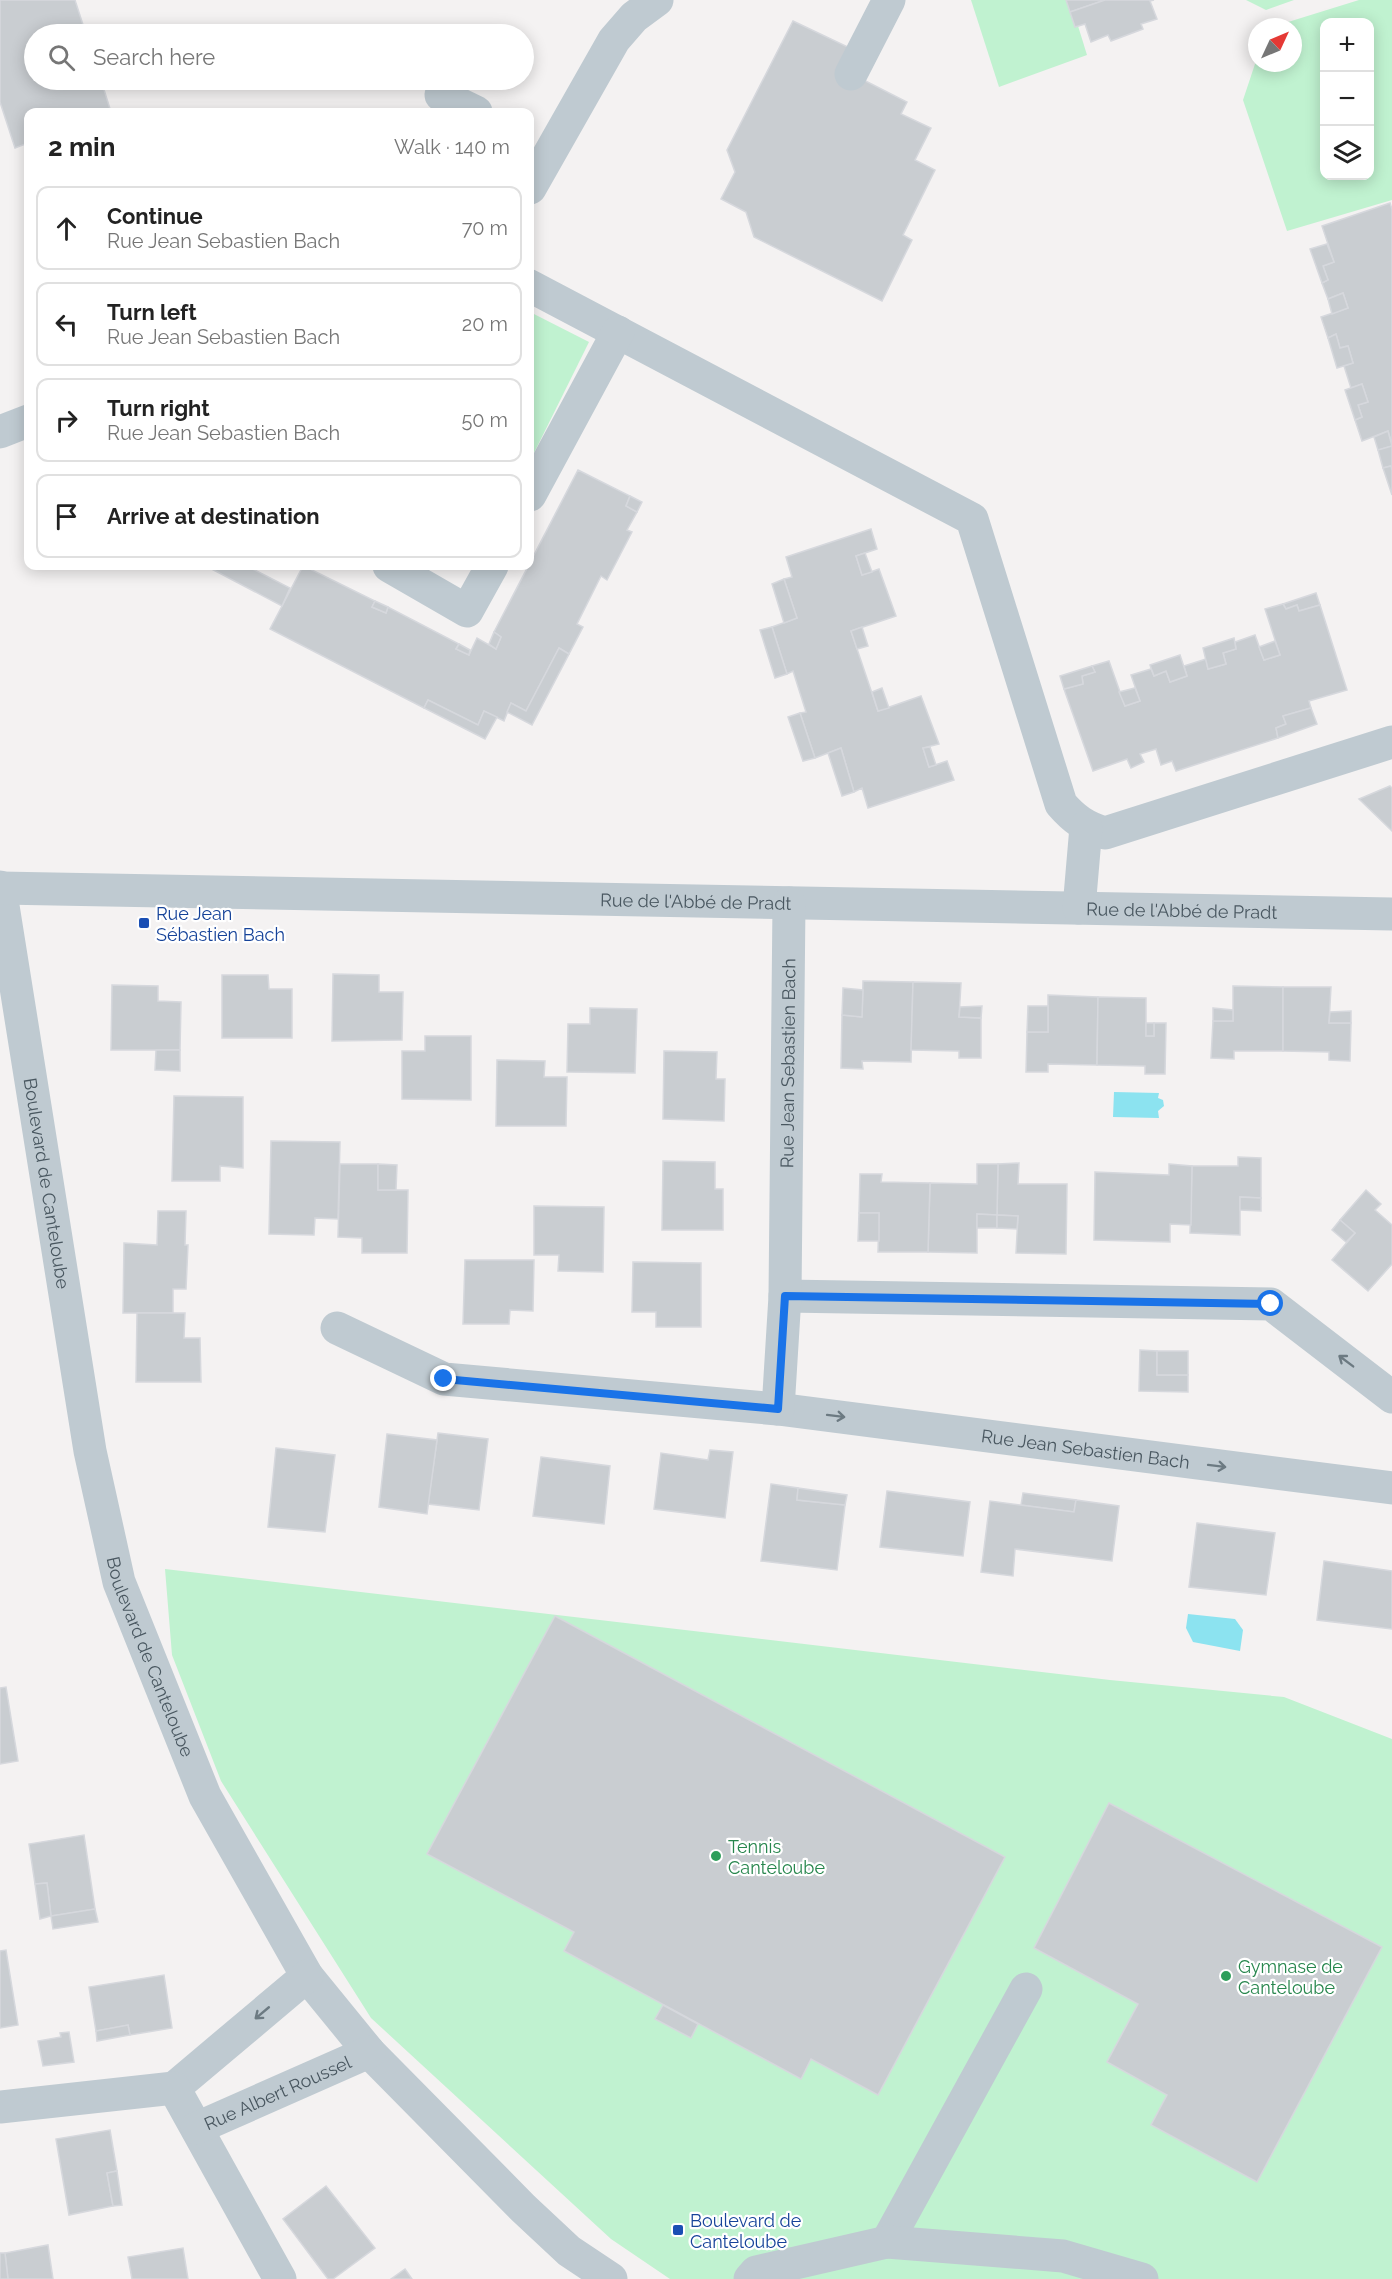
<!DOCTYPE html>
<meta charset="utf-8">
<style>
body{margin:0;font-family:Raleway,sans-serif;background:#f2f2f2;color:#222}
.controls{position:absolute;right:18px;top:18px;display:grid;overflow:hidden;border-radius:12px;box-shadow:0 3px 15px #0003}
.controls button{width:54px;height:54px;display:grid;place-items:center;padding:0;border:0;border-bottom:2px solid #e0e0e0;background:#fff;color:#222;font:30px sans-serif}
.compass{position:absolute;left:1248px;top:18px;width:54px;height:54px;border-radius:50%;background:#fff;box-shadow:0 3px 15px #0003;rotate:46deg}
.stop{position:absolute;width:18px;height:18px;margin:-14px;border:4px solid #1a73e8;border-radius:50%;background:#fff}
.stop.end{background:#1a73e8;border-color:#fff;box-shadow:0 2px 6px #0008}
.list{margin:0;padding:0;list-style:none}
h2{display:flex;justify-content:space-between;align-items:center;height:78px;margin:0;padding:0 24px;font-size:26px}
h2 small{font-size:20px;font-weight:400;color:#767676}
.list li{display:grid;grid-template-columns:39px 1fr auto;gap:18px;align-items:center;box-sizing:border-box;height:84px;margin:0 12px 12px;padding:0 12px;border:2px solid #e0e0e0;border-radius:12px}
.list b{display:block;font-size:22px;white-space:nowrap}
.list p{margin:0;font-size:20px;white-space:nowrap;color:#767676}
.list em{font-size:20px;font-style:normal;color:#767676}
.icon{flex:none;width:33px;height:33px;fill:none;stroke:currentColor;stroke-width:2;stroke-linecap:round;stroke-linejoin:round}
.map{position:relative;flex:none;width:1392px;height:2279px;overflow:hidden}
.search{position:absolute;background:#fff;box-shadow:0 3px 15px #0003;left:24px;top:24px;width:510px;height:66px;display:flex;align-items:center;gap:15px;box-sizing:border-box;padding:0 21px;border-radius:33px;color:#767676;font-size:22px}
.panel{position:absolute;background:#fff;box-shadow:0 3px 15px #0003;left:24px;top:108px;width:510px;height:462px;border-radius:12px}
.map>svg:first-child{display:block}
.green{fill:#c0f2d0;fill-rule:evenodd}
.water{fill:#8ce3f0}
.building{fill:#c9cdd1;stroke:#d6d8dd;stroke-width:1.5}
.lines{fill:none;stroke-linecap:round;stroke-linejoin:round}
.minor{stroke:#bfcad1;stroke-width:33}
.oneway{stroke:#6c7a82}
.route{stroke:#1a73e8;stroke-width:8}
.transit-dot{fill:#1a4fb4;stroke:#fff;stroke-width:2}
.leisure-dot{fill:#2e9e5b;stroke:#fff;stroke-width:2}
.labels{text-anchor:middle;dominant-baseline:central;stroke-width:4.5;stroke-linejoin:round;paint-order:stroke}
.street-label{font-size:18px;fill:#495760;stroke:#fff}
.transit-label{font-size:18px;fill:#164399;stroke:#fff;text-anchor:start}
.leisure-label{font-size:18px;fill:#27864d;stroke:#fff;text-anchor:start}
</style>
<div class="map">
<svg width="1392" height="2279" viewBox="0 0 1392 2279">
<rect width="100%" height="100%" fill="#f4f2f2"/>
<g class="green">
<path d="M 971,0 L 1070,0 L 1087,55 L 999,87 Z"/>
<path d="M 1246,0 L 1294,0 L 1266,10 Z"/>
<path d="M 1359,0 L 1392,0 L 1392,200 L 1287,231 L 1243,100 L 1257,58 L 1257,63 L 1293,63 L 1293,27 L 1272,27 ZM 1324,22 L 1370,22 L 1370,176 L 1324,176 Z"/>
<path d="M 530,312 L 589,342 L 530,461 Z"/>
<path d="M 165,1569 L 1110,1680 L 1284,1697 L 1392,1739 L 1392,2279 L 670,2279 L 611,2239 L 371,2018 L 221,1781 L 172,1655 Z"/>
</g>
<g class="water">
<path d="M 1114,1092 L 1159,1093 L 1158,1098 L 1163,1100 L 1164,1106 L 1158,1111 L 1159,1118 L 1113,1117 Z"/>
<path d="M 1188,1614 L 1235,1619 L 1243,1630 L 1240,1651 L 1193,1642 L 1186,1628 Z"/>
</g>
<g class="building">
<path d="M 0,0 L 75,0 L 86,34 L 34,34 L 34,80 L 101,80 L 111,112 L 28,112 L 28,143 L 15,148 L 0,102 Z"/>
<path d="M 1066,0 L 1105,0 L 1070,12 Z"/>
<path d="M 1105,0 L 1154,0 L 1150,1 L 1157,19 L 1141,24 L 1143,29 L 1111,41 L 1108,35 L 1091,42 L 1085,24 L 1075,27 L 1070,12 Z"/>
<path d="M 793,21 L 850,48 L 840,68 L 907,102 L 901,114 L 931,128 L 915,160 L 935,170 L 903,235 L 912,240 L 882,301 L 754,237 L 746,212 L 721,199 L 735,172 L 727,150 Z"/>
<path d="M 1390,203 L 1392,209 L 1392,444 L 1388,431 L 1362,441 L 1355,420 L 1362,417 L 1358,405 L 1368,402 L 1362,384 L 1351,388 L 1344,366 L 1353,363 L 1348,346 L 1340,348 L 1336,334 L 1328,338 L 1321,317 L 1348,308 L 1343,293 L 1328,299 L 1322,283 L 1328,280 L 1323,266 L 1334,262 L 1322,226 Z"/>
<path d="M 1327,244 L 1334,262 L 1323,266 L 1328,280 L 1322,283 L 1310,249 Z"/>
<path d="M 1343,293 L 1348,308 L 1332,314 L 1328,299 Z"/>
<path d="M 1336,334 L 1340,348 L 1348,346 L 1353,363 L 1337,368 L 1328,338 Z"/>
<path d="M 1362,384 L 1368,402 L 1358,405 L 1362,417 L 1355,420 L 1345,390 Z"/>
<path d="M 1388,431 L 1392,446 L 1378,450 L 1374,437 Z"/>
<path d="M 1392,446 L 1392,470 L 1391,466 L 1383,468 L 1378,450 Z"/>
<path d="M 1391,466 L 1392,470 L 1392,495 L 1383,468 Z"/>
<path d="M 578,470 L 630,496 L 626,506 L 637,512 L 627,530 L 632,532 L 607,580 L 601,576 L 577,624 L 583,627 L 569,654 L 559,648 L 526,711 L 511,703 L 504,721 L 484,711 L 478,725 L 428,700 L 424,708 L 270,629 L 303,566 L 304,566 L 375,601 L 372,607 L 386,613 L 388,607 L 459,644 L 456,649 L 469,655 L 477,638 L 496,649 L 501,637 L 494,632 Z"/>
<path d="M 630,496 L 642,502 L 637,512 L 626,506 Z"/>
<path d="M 871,529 L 877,549 L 856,556 L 862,575 L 879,569 L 896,616 L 851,631 L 878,711 L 921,696 L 939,744 L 923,748 L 929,767 L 947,761 L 954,780 L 868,808 L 862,788 L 854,792 L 841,748 L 815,758 L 800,713 L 806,712 L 793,671 L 787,674 L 772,627 L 797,618 L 784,579 L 792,577 L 786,557 Z"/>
<path d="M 865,553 L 872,572 L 862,575 L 856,556 Z"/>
<path d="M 206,566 L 247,566 L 290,588 L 282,606 Z"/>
<path d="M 784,579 L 797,618 L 784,623 L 772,584 Z"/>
<path d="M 1316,593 L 1320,605 L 1299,611 L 1297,605 L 1286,609 L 1283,604 Z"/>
<path d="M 375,601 L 388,607 L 386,613 L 372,607 Z"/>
<path d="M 1283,604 L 1286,609 L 1297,605 L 1299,611 L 1320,605 L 1347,690 L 1309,701 L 1311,708 L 1283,716 L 1286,724 L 1276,728 L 1278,738 L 1176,771 L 1172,761 L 1161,765 L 1156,749 L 1140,754 L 1144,762 L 1131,768 L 1127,759 L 1093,771 L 1064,689 L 1083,684 L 1082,676 L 1095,672 L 1092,666 L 1109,661 L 1125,706 L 1140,701 L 1131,675 L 1151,669 L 1154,676 L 1166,671 L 1170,682 L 1187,676 L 1184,666 L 1206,659 L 1208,669 L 1226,664 L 1223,653 L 1236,649 L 1235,642 L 1255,635 L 1264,660 L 1280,655 L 1265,609 Z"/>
<path d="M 772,627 L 787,674 L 775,678 L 760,630 Z"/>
<path d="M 862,627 L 868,646 L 857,649 L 851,631 Z"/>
<path d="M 494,632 L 501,637 L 496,649 L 489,644 Z"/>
<path d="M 1234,638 L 1236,649 L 1223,653 L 1226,664 L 1208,669 L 1203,648 Z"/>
<path d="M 1275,641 L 1280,655 L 1264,660 L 1259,647 Z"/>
<path d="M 459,644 L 470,650 L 469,655 L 456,649 Z"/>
<path d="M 559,648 L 569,654 L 532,725 L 507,712 L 511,703 L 526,711 Z"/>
<path d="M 1180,655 L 1187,676 L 1170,682 L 1166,671 L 1154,676 L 1150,665 Z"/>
<path d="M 1092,666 L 1095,672 L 1082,676 L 1083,684 L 1064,689 L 1060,676 Z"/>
<path d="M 882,688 L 889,708 L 878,711 L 872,692 Z"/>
<path d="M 1135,688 L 1140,701 L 1125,706 L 1119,692 Z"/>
<path d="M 428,700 L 478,725 L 484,711 L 497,717 L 485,739 L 424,708 Z"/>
<path d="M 1311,708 L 1317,724 L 1278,738 L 1276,728 L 1286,724 L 1283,716 Z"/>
<path d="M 800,713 L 815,758 L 803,761 L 788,717 Z"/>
<path d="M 930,747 L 936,765 L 929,767 L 923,748 Z"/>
<path d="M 841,748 L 854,792 L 842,796 L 828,753 Z"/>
<path d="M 1390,786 L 1392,788 L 1392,831 L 1359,799 Z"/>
<path d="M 333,974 L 379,975 L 379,992 L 403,992 L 402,1040 L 332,1041 Z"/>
<path d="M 222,975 L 268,975 L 269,989 L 292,989 L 292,1038 L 222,1038 Z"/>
<path d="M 863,981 L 913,982 L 911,1062 L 862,1061 L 863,1069 L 841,1068 L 842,1015 L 862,1017 Z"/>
<path d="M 913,982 L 961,983 L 959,1017 L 981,1018 L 981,1058 L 959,1058 L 959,1051 L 911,1050 Z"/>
<path d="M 112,985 L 158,986 L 158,1001 L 181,1002 L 180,1050 L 111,1050 Z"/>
<path d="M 1233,986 L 1283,987 L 1283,1051 L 1234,1051 L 1234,1059 L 1211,1058 L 1213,1021 L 1233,1021 Z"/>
<path d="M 1283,987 L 1331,987 L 1329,1023 L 1351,1023 L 1350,1061 L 1329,1060 L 1329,1052 L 1283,1051 Z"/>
<path d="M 843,988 L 863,990 L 862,1017 L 842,1015 Z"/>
<path d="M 1048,995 L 1098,997 L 1097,1065 L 1048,1064 L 1048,1072 L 1026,1072 L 1027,1032 L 1048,1032 Z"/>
<path d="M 1098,997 L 1146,998 L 1146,1036 L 1154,1036 L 1154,1023 L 1166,1023 L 1165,1074 L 1145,1074 L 1145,1066 L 1097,1065 Z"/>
<path d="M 982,1006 L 981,1018 L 959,1017 L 960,1007 Z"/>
<path d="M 1028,1006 L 1048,1006 L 1048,1032 L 1027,1032 Z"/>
<path d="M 590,1008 L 637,1009 L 635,1073 L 567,1072 L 568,1024 L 590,1024 Z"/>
<path d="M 1213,1008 L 1233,1010 L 1233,1021 L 1213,1021 Z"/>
<path d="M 1351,1011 L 1351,1023 L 1329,1023 L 1330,1012 Z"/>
<rect x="1146" y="1023" width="8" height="13"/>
<path d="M 425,1036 L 471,1036 L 471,1100 L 402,1099 L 402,1051 L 425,1051 Z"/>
<path d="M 156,1050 L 180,1050 L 180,1071 L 155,1070 Z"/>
<path d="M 664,1051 L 717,1052 L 716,1079 L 725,1079 L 724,1121 L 663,1119 Z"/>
<path d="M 497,1060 L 545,1061 L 544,1077 L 567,1077 L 566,1126 L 496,1126 Z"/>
<path d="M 174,1096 L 243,1097 L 243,1168 L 220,1166 L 220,1181 L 172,1181 Z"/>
<path d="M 271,1141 L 340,1142 L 338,1219 L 315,1218 L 314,1235 L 269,1234 Z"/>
<path d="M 1238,1157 L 1261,1158 L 1261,1198 L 1240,1197 L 1240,1235 L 1190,1233 L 1192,1166 L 1238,1166 Z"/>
<path d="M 663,1161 L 715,1162 L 715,1189 L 723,1189 L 723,1230 L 662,1230 Z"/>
<path d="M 1019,1163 L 1018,1184 L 1067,1184 L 1066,1254 L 1016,1253 L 1018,1216 L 997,1215 L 998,1164 Z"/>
<path d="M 340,1164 L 378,1164 L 378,1190 L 408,1190 L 407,1253 L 362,1253 L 362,1238 L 338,1237 Z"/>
<path d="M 378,1164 L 397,1165 L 396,1190 L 378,1190 Z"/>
<path d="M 977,1164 L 998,1164 L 997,1215 L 977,1214 L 977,1253 L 928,1252 L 930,1183 L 977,1184 Z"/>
<path d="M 1169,1164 L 1192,1166 L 1191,1225 L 1170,1224 L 1170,1242 L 1094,1240 L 1095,1172 L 1169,1175 Z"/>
<path d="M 860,1174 L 882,1174 L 881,1182 L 930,1183 L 928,1252 L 878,1252 L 879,1213 L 859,1213 Z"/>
<path d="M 1366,1190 L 1381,1204 L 1375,1210 L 1392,1225 L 1392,1264 L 1368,1291 L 1332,1260 L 1355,1233 L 1340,1220 Z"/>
<path d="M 1240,1197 L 1261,1198 L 1261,1211 L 1240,1210 Z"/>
<path d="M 534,1206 L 604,1207 L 603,1272 L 558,1271 L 559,1255 L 534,1255 Z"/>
<path d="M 158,1211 L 186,1211 L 185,1245 L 188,1245 L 186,1289 L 173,1289 L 173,1313 L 123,1313 L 124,1243 L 157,1245 Z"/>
<path d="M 859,1213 L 879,1213 L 879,1241 L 858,1241 Z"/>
<path d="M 977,1214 L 997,1215 L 997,1228 L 977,1228 Z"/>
<path d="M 997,1215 L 1018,1216 L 1017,1229 L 997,1228 Z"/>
<path d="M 1340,1220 L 1355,1233 L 1346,1242 L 1332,1230 Z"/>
<path d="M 465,1260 L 534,1260 L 533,1311 L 510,1310 L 509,1324 L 463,1324 Z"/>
<path d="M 633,1262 L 701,1263 L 701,1327 L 656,1327 L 656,1312 L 632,1312 Z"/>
<path d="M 137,1313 L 185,1313 L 184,1338 L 200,1338 L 201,1382 L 136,1382 Z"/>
<path d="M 1140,1350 L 1157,1351 L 1157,1375 L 1188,1375 L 1188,1392 L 1139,1391 Z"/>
<rect x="1157" y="1351" width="31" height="24"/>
<path d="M 438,1433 L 488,1439 L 479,1510 L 428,1504 Z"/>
<path d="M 387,1434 L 437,1440 L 427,1514 L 379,1507 Z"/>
<path d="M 276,1448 L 335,1455 L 325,1532 L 268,1527 Z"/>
<path d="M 710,1450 L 733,1452 L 725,1518 L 654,1509 L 661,1453 L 708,1460 Z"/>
<path d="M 541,1457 L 610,1466 L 604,1524 L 533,1516 Z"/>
<path d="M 771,1484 L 798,1488 L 797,1500 L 845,1505 L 837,1570 L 761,1561 Z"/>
<path d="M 798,1488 L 847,1495 L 845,1505 L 797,1500 Z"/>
<path d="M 887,1491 L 970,1502 L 963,1556 L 880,1547 Z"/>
<path d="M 1023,1493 L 1076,1500 L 1074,1512 L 1021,1505 Z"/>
<path d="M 1076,1500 L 1119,1506 L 1112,1561 L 1015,1549 L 1013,1576 L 981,1572 L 990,1501 L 1074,1512 Z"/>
<path d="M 1197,1523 L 1275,1533 L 1266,1595 L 1189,1587 Z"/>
<path d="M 1324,1561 L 1392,1571 L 1392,1629 L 1317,1620 Z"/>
<path d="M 555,1616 L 1005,1857 L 878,2095 L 811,2059 L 801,2079 L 753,2053 L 564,1951 L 574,1932 L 427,1854 Z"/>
<path d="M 6,1687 L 18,1761 L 0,1764 L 0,1688 Z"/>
<path d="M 1109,1803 L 1382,1947 L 1257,2182 L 1151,2125 L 1167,2095 L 1107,2062 L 1138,2004 L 1034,1948 Z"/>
<path d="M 84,1835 L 95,1909 L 51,1916 L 47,1883 L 35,1884 L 29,1844 Z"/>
<path d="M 47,1883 L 51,1916 L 40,1919 L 35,1884 Z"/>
<path d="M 95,1909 L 98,1922 L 53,1929 L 51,1916 Z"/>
<path d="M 6,1950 L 18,2025 L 0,2028 L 0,1951 Z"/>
<path d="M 164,1975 L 172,2028 L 130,2035 L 128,2025 L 96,2031 L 89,1987 Z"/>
<path d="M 663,2005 L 698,2024 L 691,2038 L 655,2019 Z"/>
<path d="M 128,2025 L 130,2035 L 97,2041 L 96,2031 Z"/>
<path d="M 69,2032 L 74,2062 L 43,2066 L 38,2041 L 61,2037 L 60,2033 Z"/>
<path d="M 110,2130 L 117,2171 L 107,2173 L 113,2206 L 69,2215 L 56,2139 Z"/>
<path d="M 117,2171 L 122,2205 L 113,2206 L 107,2173 Z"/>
<path d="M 326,2186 L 375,2248 L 333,2279 L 328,2279 L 283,2219 Z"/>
<path d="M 48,2245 L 53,2279 L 8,2279 L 5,2253 Z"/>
<path d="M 183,2248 L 188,2279 L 132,2279 L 128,2257 Z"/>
<path d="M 0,2253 L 5,2253 L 8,2279 L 0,2279 Z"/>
<path d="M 405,2269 L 412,2279 L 391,2279 Z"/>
</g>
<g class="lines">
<g class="minor">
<path d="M 851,74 L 889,0"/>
<path d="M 441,95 L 476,112"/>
<path d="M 530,188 L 614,40 L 634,17 L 657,0"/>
<path d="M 530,286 L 972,519 L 1061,804 C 1074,819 1085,827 1105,833 L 1392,742"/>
<path d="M 0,432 L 28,421"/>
<path d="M 530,495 L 618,332"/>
<path d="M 389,566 L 467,611 L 492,566"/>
<path id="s1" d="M 0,887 L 90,1451 L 119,1582 L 205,1796 L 307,1976 L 369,2052 L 523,2208 L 569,2251 L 611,2279"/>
<path id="s2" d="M 0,888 L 1392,914"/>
<path d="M 1079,908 L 1086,827"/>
<path d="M 785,1296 L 1271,1304 L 1392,1397"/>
<path id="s3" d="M 337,1328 L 444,1379 L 778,1409 L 1392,1488"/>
<path id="s4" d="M 778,1409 L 785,1296 L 789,903"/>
<path d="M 174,2088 L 307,1976"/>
<path d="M 0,2107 L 174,2088 L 280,2279"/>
<path id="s5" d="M 197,2128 L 369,2052"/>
<path d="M 887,2242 L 1026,1989"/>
<path d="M 750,2279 L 756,2272 L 887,2242 L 1063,2256 L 1142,2279"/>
</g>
</g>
<defs><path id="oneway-shaft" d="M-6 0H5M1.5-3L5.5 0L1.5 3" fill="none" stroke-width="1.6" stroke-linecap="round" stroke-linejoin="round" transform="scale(1.5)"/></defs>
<g class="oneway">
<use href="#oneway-shaft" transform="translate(1346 1361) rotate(-143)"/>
<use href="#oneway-shaft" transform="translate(836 1416) rotate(7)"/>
<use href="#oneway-shaft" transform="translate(1217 1466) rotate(7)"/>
<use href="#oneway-shaft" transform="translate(262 2013) rotate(140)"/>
</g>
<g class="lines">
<path class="route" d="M 444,1379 L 778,1409 L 785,1296 L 1271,1304"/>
</g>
<g class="transit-dot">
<rect x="138" y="917" width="12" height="12" rx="3"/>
<rect x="672" y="2224" width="12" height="12" rx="3"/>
</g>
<g class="leisure-dot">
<circle cx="716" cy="1856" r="6"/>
<circle cx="1226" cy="1976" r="6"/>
</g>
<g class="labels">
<g class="street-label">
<text stroke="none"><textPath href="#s2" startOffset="696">Rue de l'Abbé de Pradt</textPath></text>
<text stroke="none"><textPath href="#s2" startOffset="1182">Rue de l'Abbé de Pradt</textPath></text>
<text stroke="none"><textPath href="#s4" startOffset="346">Rue Jean Sebastien Bach</textPath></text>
<text stroke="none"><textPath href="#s1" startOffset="300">Boulevard de Canteloube</textPath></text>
<text stroke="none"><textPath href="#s3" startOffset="764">Rue Jean Sebastien Bach</textPath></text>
<text stroke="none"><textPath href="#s1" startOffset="786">Boulevard de Canteloube</textPath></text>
<text stroke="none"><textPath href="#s5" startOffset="88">Rue Albert Roussel</textPath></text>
</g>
<g class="transit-label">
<text x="156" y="913">Rue Jean<tspan x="156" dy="21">Sébastien Bach</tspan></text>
<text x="690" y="2220">Boulevard de<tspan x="690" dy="21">Canteloube</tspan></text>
</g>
<g class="leisure-label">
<text x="728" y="1846">Tennis<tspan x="728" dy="21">Canteloube</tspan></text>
<text x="1238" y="1966">Gymnase de<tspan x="1238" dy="21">Canteloube</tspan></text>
</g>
</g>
</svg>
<div class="controls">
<button>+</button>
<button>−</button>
<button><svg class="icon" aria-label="layers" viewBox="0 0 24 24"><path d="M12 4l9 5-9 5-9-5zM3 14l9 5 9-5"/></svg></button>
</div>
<svg class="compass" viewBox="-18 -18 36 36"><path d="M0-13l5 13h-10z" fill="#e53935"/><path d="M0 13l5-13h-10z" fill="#767676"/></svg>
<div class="stop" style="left:1271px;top:1304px"></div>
<div class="stop end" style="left:444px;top:1379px"></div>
<div class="search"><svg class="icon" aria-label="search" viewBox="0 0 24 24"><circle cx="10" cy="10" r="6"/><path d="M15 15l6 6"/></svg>Search here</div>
<section class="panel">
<h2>2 min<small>Walk · 140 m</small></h2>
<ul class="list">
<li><svg class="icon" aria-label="ahead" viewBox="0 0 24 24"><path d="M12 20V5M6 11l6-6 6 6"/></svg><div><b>Continue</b><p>Rue Jean Sebastien Bach</p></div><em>70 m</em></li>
<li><svg class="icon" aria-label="left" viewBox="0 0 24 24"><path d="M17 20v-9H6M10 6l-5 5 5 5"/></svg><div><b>Turn left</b><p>Rue Jean Sebastien Bach</p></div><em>20 m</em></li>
<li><svg class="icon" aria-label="right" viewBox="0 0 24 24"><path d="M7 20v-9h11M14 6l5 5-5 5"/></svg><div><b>Turn right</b><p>Rue Jean Sebastien Bach</p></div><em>50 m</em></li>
<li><svg class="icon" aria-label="arrive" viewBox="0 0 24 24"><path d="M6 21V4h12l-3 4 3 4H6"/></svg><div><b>Arrive at destination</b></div></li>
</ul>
</section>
</div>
